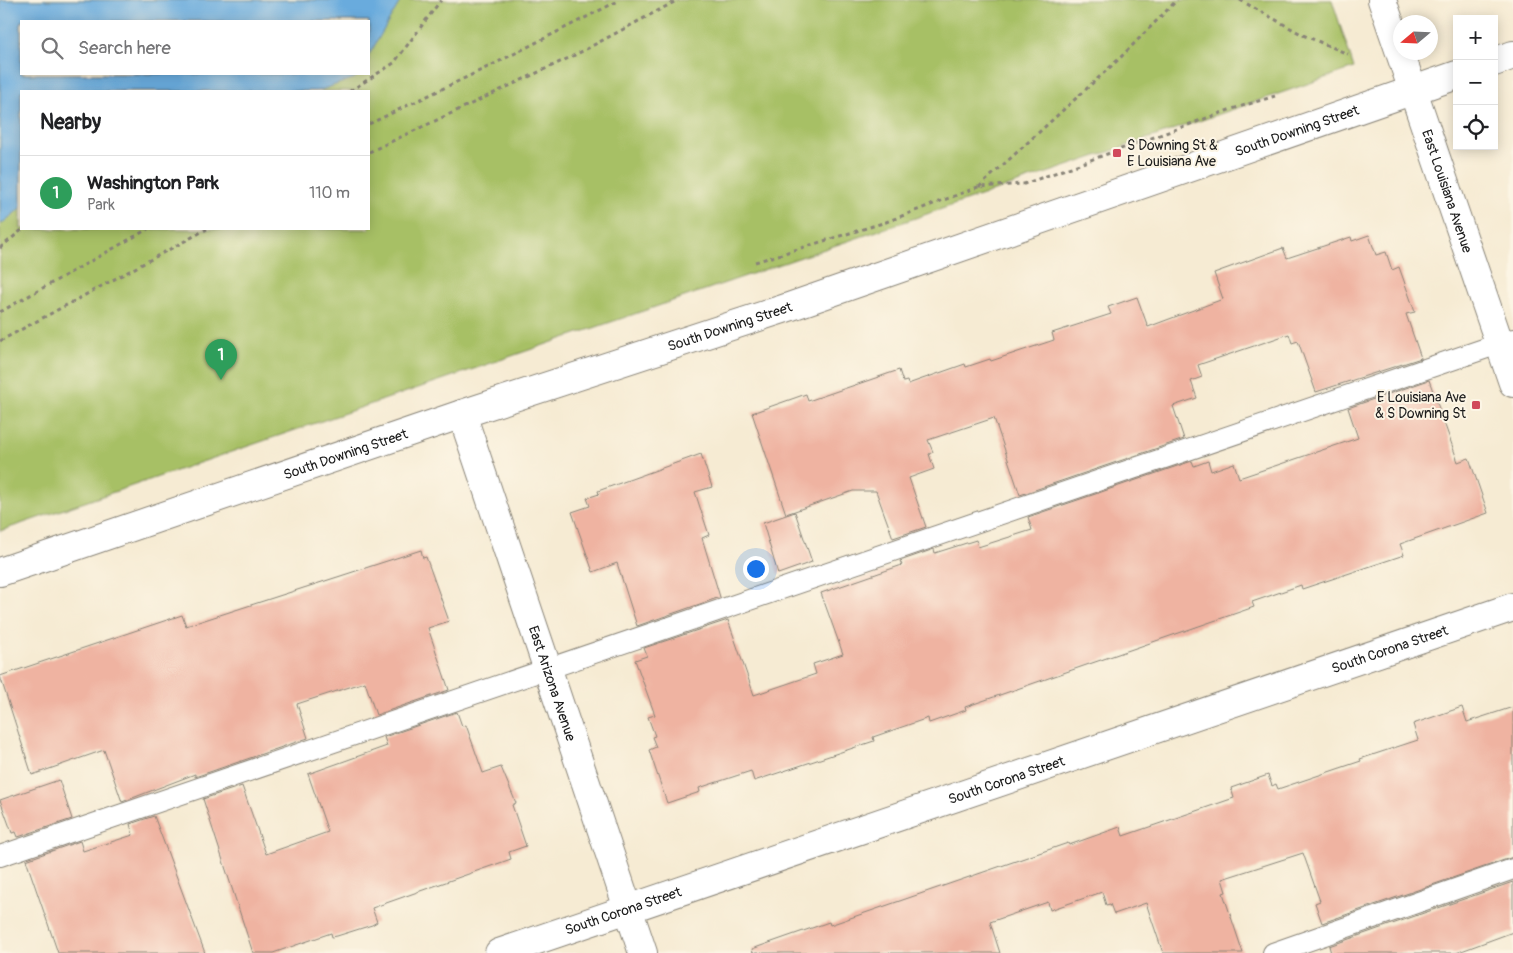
<!DOCTYPE html>
<meta charset="utf-8">
<style>
body{margin:0;font-family:Pangolin,sans-serif;background:#f2f2f2;color:#202124}
.controls{position:absolute;right:15px;top:15px;display:grid;overflow:hidden;border-radius:0px;box-shadow:0 2px 12px #0003}
.controls button{width:45px;height:45px;display:grid;place-items:center;padding:0;border:0;border-bottom:1px solid #e0e0e0;background:#fff;color:#202124;font:25px sans-serif}
.compass{position:absolute;left:1393px;top:15px;width:45px;height:45px;border-radius:50%;background:#fff;box-shadow:0 2px 12px #0003;rotate:251deg}
.you{position:absolute;left:755px;top:568px;width:18px;height:18px;margin:-12px;border:4px solid #fff;border-radius:50%;background:#1a73e8;box-shadow:0 0 0 8px #1a73e833}
.badge{display:grid;place-items:center;width:32px;height:32px;border-radius:50%;background:#d1495b;color:#fff;font-size:16px;font-weight:700}
.pin{position:absolute;translate:-50% -41px;filter:drop-shadow(0 1px 2px #0008)}
.pin::after{content:'';position:absolute;top:26px;width:18px;height:15px;background:inherit;clip-path:polygon(0 0,100% 0,50% 100%)}
.list{margin:0;padding:0;list-style:none}
h2{display:flex;justify-content:space-between;align-items:center;height:65px;margin:0;padding:0 20px;font-size:21px}
h2 small{font-size:16px;font-weight:400;color:#757577}
.list li{display:grid;grid-template-columns:32px 1fr auto;gap:15px;align-items:center;box-sizing:border-box;height:75px;padding:0 20px;border-top:1px solid #e0e0e0}
.list b{display:block;font-size:19px;white-space:nowrap}
.list p{margin:0;font-size:16px;white-space:nowrap;color:#757577}
.list em{font-size:16px;font-style:normal;color:#757577}
.icon{flex:none;width:28px;height:28px;fill:none;stroke:currentColor;stroke-width:2;stroke-linecap:round;stroke-linejoin:round}
.map{position:relative;flex:none;width:1513px;height:953px;overflow:hidden}
.search{position:absolute;background:#fff;box-shadow:0 2px 12px #0003;left:20px;top:20px;width:350px;height:55px;display:flex;align-items:center;gap:12px;box-sizing:border-box;padding:0 18px;border-radius:0px;color:#757577;font-size:19px}
.panel{position:absolute;background:#fff;box-shadow:0 2px 12px #0003;left:20px;top:90px;width:350px;height:140px;border-radius:0px}
.map>svg:first-child{display:block}
.green{fill:#a7c065;stroke:#626e40;fill-rule:evenodd}
.water{fill:#69abdd;stroke:#42647c}
.building{fill:#efb3a1}
.lines{fill:none;stroke-linecap:round;stroke-linejoin:round}
.lane-casing{stroke:#898478;stroke-width:22}
.street-casing{stroke:#898478;stroke-width:30}
.secondary-casing{stroke:#898478;stroke-width:30}
.path{stroke:#898478;stroke-width:3;stroke-dasharray:4 4;stroke-linecap:butt}
.lane{stroke:#fff;stroke-width:20}
.street{stroke:#fff;stroke-width:28}
.secondary{stroke:#fff;stroke-width:28}
.poi-dot{fill:#d1495b;stroke:#fcf5e5;stroke-width:2}
.labels{text-anchor:middle;dominant-baseline:central;stroke-width:4;stroke-linejoin:round;paint-order:stroke}
.street-label{font-size:14px;fill:#1c1c1c;stroke:#fcf5e5}
.poi-label{font-size:14px;fill:#1c1c1c;stroke:#fcf5e5;text-anchor:start}
</style>
<div class="map">
<svg width="1513" height="953" viewBox="0 0 1513 953">
<rect width="100%" height="100%" fill="#fcf5e5"/>
<filter id="ink" filterUnits="userSpaceOnUse"><feTurbulence type="fractalNoise" baseFrequency=".02" numOctaves="2"/><feDisplacementMap in="SourceGraphic" scale="10" xChannelSelector="R" yChannelSelector="G"/><feConvolveMatrix kernelMatrix="1 2 1 2 8 2 1 2 1" color-interpolation-filters="sRGB"/></filter>
<filter id="wash" filterUnits="userSpaceOnUse"><feTurbulence type="fractalNoise" baseFrequency=".0096" numOctaves="4" result="noise"/><feDisplacementMap in="SourceGraphic" scale="20" xChannelSelector="R" yChannelSelector="G"/><feGaussianBlur stdDeviation="1.12" result="paint"/><feColorMatrix in="noise" values="0 0 0 0 0 0 0 0 0 0 0 0 0 0 0 0 0 1.4 0 .05"/><feComposite in="paint" operator="in"/></filter>
<g filter="url(#wash)">
<rect width="100%" height="100%" fill="#f6ebd3"/>
<path class="green" d="M 0,0 L 1332,0 L 1354,68 L 0,531 ZM 21,21 L 369,21 L 369,74 L 21,74 ZM 21,91 L 369,91 L 369,229 L 21,229 Z"/>
<path class="water" d="M 0,0 L 401,0 L 369,55 L 369,21 L 21,21 L 21,74 L 358,74 L 355,78 L 318,91 L 21,91 L 21,208 L 0,225 Z"/>
<g id="blocks">
<g class="building">
<path d="M 1369,235 L 1376,255 L 1386,252 L 1392,270 L 1399,267 L 1415,312 L 1406,314 L 1421,358 L 1316,392 L 1298,341 L 1292,343 L 1289,334 L 1198,365 L 1202,377 L 1191,381 L 1197,398 L 1173,406 L 1184,439 L 1020,495 L 994,418 L 928,440 L 933,452 L 929,454 L 934,469 L 909,478 L 926,527 L 893,538 L 876,491 L 853,491 L 786,514 L 752,413 L 806,394 L 808,401 L 899,370 L 903,382 L 907,381 L 908,384 L 965,364 L 966,367 L 990,359 L 991,361 L 1054,340 L 1052,333 L 1111,314 L 1108,307 L 1137,297 L 1148,327 L 1223,299 L 1214,273 L 1283,248 L 1287,258 L 1351,237 L 1352,241 Z"/>
<path d="M 1429,380 L 1458,462 L 1469,458 L 1488,513 L 1400,544 L 1404,555 L 1302,589 L 1301,585 L 1252,602 L 1254,607 L 965,707 L 966,710 L 929,723 L 928,718 L 873,737 L 874,741 L 754,781 L 751,771 L 699,788 L 700,792 L 667,803 L 649,750 L 656,747 L 652,737 L 655,736 L 648,717 L 655,715 L 635,660 L 647,656 L 644,648 L 728,620 L 754,695 L 816,674 L 813,664 L 843,654 L 821,593 L 902,565 L 900,561 L 934,549 L 935,553 L 976,540 L 978,547 L 1032,530 L 1028,517 L 1192,461 L 1194,466 L 1208,461 L 1211,471 L 1234,463 L 1239,478 L 1358,438 L 1348,408 Z"/>
<path d="M 701,454 L 712,487 L 695,492 L 709,535 L 702,538 L 720,597 L 637,626 L 617,563 L 593,572 L 572,512 L 590,506 L 587,498 L 599,494 L 598,491 Z"/>
<path d="M 795,512 L 812,562 L 778,574 L 763,523 Z"/>
<path d="M 421,550 L 423,558 L 426,557 L 449,621 L 428,628 L 449,690 L 376,715 L 365,682 L 297,704 L 308,738 L 195,777 L 195,774 L 122,802 L 104,750 L 32,775 L 0,676 L 182,615 L 186,626 Z"/>
<path d="M 1462,707 L 1467,722 L 1513,707 L 1513,857 L 1322,923 L 1315,903 L 1320,901 L 1303,853 L 1222,879 L 1226,892 L 1223,893 L 1243,953 L 1163,953 L 1146,903 L 1114,914 L 1110,904 L 1106,905 L 1102,892 L 1050,910 L 1048,902 L 990,922 L 1000,953 L 753,953 L 752,949 L 829,922 L 830,925 L 1068,843 L 1069,845 L 1120,827 L 1123,836 L 1234,798 L 1231,788 L 1268,775 L 1272,786 L 1276,784 L 1278,789 L 1361,761 L 1360,759 L 1418,740 L 1413,724 Z"/>
<path d="M 457,712 L 462,726 L 466,725 L 483,773 L 501,767 L 516,803 L 512,805 L 526,846 L 509,852 L 511,859 L 372,908 L 377,922 L 372,925 L 337,936 L 332,937 L 331,933 L 273,953 L 253,953 L 203,799 L 242,786 L 266,854 L 328,832 L 308,774 L 387,746 L 384,737 Z"/>
<path d="M 59,780 L 72,819 L 18,837 L 16,832 L 12,833 L 0,800 Z"/>
<path d="M 154,816 L 205,953 L 58,953 L 26,860 L 80,841 L 83,851 L 133,835 L 130,824 Z"/>
<path d="M 1513,882 L 1513,932 L 1456,953 L 1331,953 L 1329,946 Z"/>
</g>
</g>
</g>
<g filter="url(#ink)">
<use href="#blocks" fill-opacity="0" stroke="#898478" stroke-width="1"/>
<g class="lines">
<g class="lane-casing">
<g id="lane">
<path d="M 0,856 L 1513,339"/>
<path d="M 1273,953 L 1513,869"/>
</g>
</g>
<g class="street-casing">
<g id="street">
<path id="s1" d="M 462,414 L 643,953"/>
<path id="s2" d="M 499,953 L 1513,607"/>
</g>
</g>
<g class="secondary-casing">
<g id="secondary">
<path id="s3" d="M 1382,0 L 1513,383"/>
<path d="M 1494,62 L 1513,55"/>
<path id="s4" d="M 0,572 L 462,414 L 783,309 L 1457,75"/>
</g>
</g>
<g class="path">
<path d="M 1240,0 L 1303,35 L 1348,54"/>
<path d="M 350,91 L 394,63 L 441,0"/>
<path d="M 369,124 L 492,65 L 620,0"/>
<path d="M 369,152 L 575,55 L 678,0"/>
<path d="M 979,187 L 1119,59 L 1177,0"/>
<path d="M 0,248 L 23,229"/>
<path d="M 755,262 L 886,222 L 978,187 L 1024,184 L 1229,110 L 1275,96"/>
<path d="M 0,312 L 148,229"/>
<path d="M 0,341 L 207,229"/>
</g>
<use href="#lane" class="lane"/>
<use href="#street" class="street"/>
<use href="#secondary" class="secondary"/>
</g>
</g>
<g class="poi-dot">
<rect x="1112" y="148" width="10" height="10" rx="2.5"/>
<rect x="1471" y="400" width="10" height="10" rx="2.5"/>
</g>
<g class="labels">
<g class="street-label">
<text stroke="none"><textPath href="#s4" startOffset="1370">South Downing Street</textPath></text>
<text stroke="none"><textPath href="#s3" startOffset="202">East Louisiana Avenue</textPath></text>
<text stroke="none"><textPath href="#s4" startOffset="770">South Downing Street</textPath></text>
<text stroke="none"><textPath href="#s4" startOffset="365">South Downing Street</textPath></text>
<text stroke="none"><textPath href="#s2" startOffset="941">South Corona Street</textPath></text>
<text stroke="none"><textPath href="#s1" startOffset="284">East Arizona Avenue</textPath></text>
<text stroke="none"><textPath href="#s2" startOffset="536">South Corona Street</textPath></text>
<text stroke="none"><textPath href="#s2" startOffset="131">South Corona Street</textPath></text>
</g>
<g class="poi-label">
<text x="1127" y="145">S Downing St &amp;<tspan x="1127" dy="16">E Louisiana Ave</tspan></text>
<text x="1466" y="397" text-anchor="end">E Louisiana Ave<tspan x="1466" dy="16">&amp; S Downing St</tspan></text>
</g>
</g>
</svg>
<div class="controls">
<button>+</button>
<button>−</button>
<button><svg class="icon" aria-label="locate" viewBox="0 0 24 24"><circle cx="12" cy="12" r="6"/><path d="M12 2v4M12 18v4M2 12h4M18 12h4"/></svg></button>
</div>
<svg class="compass" viewBox="-18 -18 36 36"><path d="M0-13l5 13h-10z" fill="#e53935"/><path d="M0 13l5-13h-10z" fill="#757577"/></svg>
<div class="you"></div>
<div class="pin badge" style="left:221px;top:380px;background:#2e9e5b">1</div>
<div class="search"><svg class="icon" aria-label="search" viewBox="0 0 24 24"><circle cx="10" cy="10" r="6"/><path d="M15 15l6 6"/></svg>Search here</div>
<section class="panel">
<h2>Nearby<small></small></h2>
<ul class="list">
<li><span class="badge" style="background:#2e9e5b">1</span><div><b>Washington Park</b><p>Park</p></div><em>110 m</em></li>
</ul>
</section>
</div>
